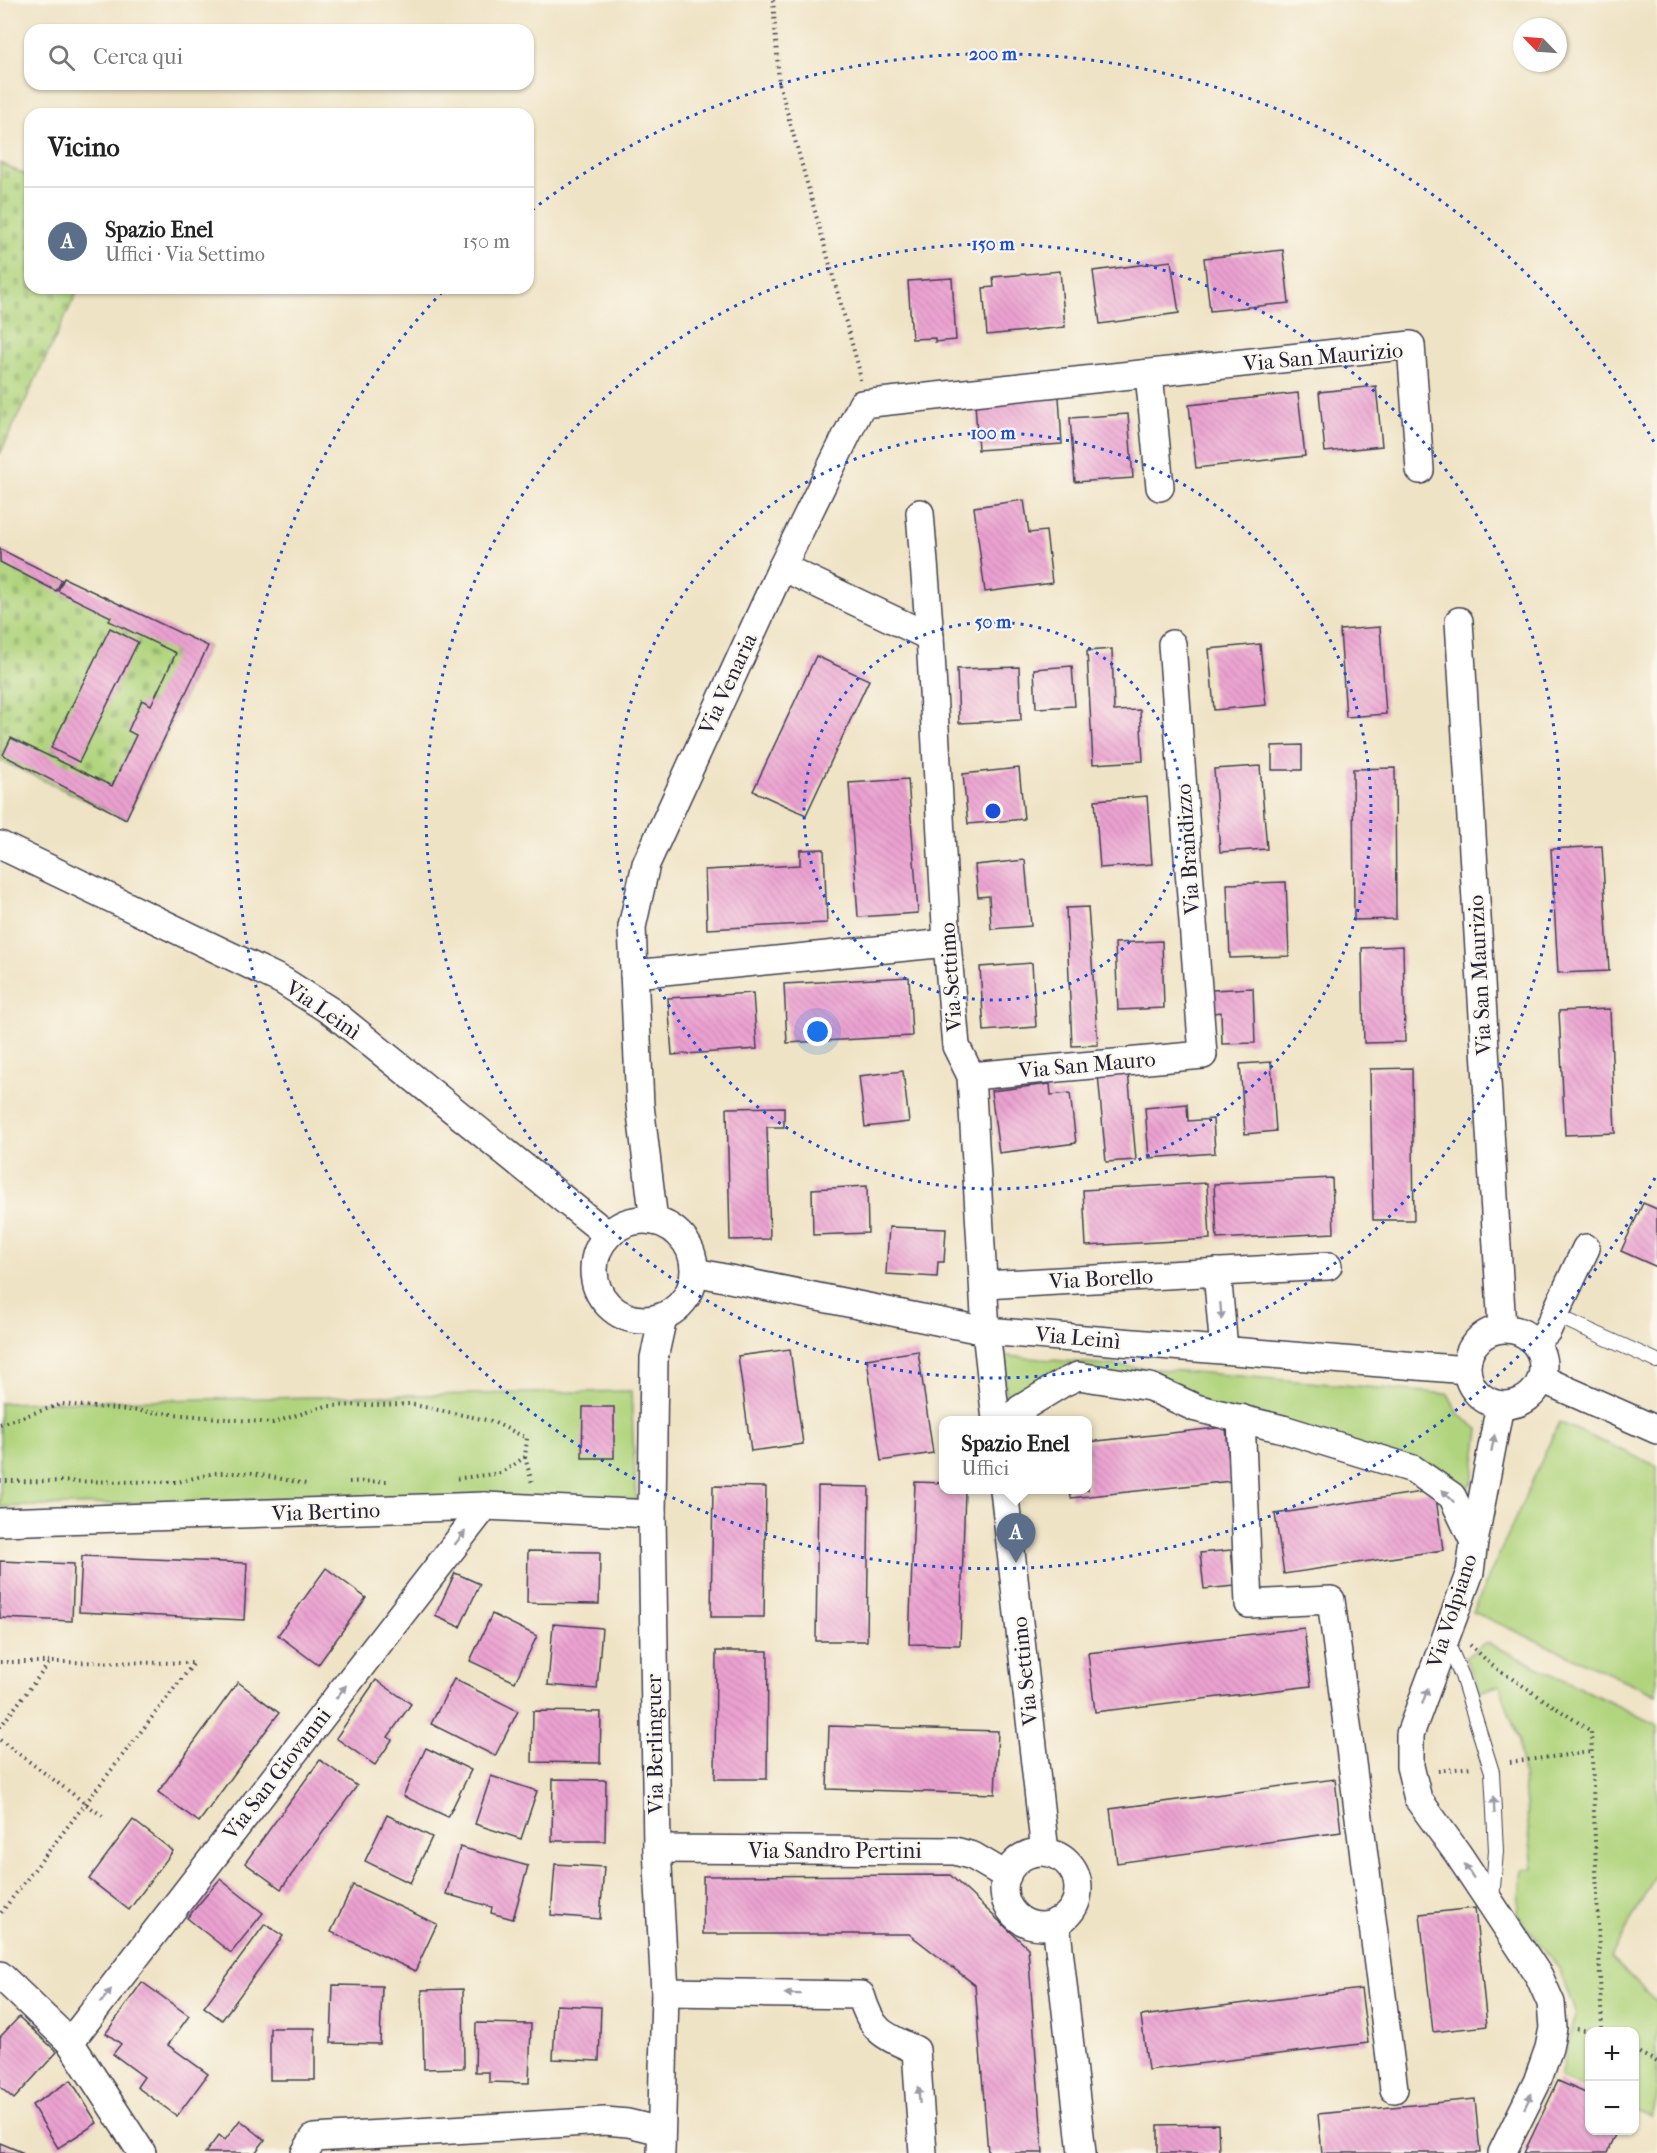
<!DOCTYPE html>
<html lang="it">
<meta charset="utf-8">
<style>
body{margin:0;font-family:"IM FELL French Canon",serif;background:#f2f2f2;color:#222}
.controls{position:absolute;right:18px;bottom:18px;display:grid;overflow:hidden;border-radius:12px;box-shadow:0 2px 4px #0004}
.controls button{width:54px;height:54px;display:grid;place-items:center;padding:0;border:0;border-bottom:2px solid #e0e0e0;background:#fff;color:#222;font:30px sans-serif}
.compass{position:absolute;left:1513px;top:18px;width:54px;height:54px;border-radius:50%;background:#fff;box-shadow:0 2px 4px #0004;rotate:295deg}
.you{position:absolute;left:818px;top:1032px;width:21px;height:21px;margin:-15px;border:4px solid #fff;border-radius:50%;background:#1a73e8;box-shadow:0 0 0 9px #1a73e833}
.badge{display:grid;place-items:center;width:39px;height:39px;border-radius:50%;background:#0b8043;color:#fff;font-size:20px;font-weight:700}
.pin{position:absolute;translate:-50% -50px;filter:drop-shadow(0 2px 3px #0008)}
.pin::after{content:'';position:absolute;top:32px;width:21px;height:18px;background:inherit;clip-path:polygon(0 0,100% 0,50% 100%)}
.popup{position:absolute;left:939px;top:1416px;width:153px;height:78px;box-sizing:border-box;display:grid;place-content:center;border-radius:12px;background:#fff;filter:drop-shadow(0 2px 4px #0005);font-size:20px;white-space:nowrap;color:#767676}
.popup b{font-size:22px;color:#222}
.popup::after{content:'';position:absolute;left:50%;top:100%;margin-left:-12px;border:12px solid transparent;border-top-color:#fff}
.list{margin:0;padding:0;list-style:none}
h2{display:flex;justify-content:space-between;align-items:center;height:78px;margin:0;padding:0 24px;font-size:26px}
h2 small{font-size:20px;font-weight:400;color:#767676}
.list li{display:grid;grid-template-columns:39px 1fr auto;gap:18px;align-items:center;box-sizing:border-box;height:108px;padding:0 24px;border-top:2px solid #e0e0e0}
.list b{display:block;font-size:22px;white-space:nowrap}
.list p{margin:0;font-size:20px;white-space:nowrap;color:#767676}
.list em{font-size:20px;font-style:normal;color:#767676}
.icon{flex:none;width:33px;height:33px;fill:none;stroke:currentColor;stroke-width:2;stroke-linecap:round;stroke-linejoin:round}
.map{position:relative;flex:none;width:1657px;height:2153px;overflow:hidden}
.search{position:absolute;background:#fff;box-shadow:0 2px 4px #0004;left:24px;top:24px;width:510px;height:66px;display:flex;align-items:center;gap:15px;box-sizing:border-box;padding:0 21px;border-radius:18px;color:#767676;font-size:22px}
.panel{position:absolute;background:#fff;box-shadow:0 2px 4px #0004;left:24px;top:108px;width:510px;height:186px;border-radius:18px}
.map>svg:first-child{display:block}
.green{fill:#b0d47d;stroke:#697b5c;stroke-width:1.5}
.cemetery{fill:url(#cemetery-stones);stroke:#697b5c;stroke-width:1.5}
.building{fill:url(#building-back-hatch)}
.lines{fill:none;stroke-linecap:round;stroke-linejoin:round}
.service-casing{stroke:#413f50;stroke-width:16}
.minor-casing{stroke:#413f50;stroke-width:30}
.path{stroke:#413f50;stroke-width:4;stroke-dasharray:1.5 4.5;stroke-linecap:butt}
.service{stroke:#fff;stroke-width:14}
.minor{stroke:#fff;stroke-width:27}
.oneway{fill:#9c9ca7}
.ring{fill:none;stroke:#1d4ed8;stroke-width:3;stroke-dasharray:3 6}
.labels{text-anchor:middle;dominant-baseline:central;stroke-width:4.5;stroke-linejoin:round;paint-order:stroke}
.street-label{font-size:22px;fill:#22223b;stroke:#fbf7ec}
.centre{fill:#1d4ed8;stroke:#fbf7ec;stroke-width:3}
.ring-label{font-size:18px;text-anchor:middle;font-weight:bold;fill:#1d4ed8;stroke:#fbf7ec;stroke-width:4.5;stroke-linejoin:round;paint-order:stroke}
</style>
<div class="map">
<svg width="1657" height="2153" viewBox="0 0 1657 2153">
<defs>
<pattern id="cemetery-stones" width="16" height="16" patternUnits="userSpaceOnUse" patternTransform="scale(1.5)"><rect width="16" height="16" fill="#b0d47d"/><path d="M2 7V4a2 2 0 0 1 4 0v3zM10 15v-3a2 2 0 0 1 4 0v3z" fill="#97b66d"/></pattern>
<pattern id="building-back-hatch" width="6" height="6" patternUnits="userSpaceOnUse" patternTransform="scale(1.5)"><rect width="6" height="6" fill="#eba1d0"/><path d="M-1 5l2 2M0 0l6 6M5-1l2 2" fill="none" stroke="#c98ab4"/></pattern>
</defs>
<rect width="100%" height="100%" fill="#fbf7ec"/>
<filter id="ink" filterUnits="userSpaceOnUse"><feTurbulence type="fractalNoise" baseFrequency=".0167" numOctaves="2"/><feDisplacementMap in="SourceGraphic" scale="12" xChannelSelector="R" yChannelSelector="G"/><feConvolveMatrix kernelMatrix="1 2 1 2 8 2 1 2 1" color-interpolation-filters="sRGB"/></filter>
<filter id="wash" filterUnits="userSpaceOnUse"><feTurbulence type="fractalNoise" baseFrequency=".008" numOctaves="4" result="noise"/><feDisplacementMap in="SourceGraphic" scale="24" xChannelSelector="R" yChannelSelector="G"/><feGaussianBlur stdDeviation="1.35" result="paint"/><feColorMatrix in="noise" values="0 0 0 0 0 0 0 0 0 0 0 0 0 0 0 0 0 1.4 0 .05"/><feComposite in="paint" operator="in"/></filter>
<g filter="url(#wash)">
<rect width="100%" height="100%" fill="#efe3c5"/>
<g class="green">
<path d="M 1005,1356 L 1448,1394 L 1460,1416 L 1479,1429 L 1472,1483 L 1463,1495 L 1439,1467 L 1291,1432 L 1078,1376 L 1006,1413 Z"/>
<path d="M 631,1391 L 636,1501 L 366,1497 L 0,1507 L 0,1403 Z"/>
<path d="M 1559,1422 L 1657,1466 L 1657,1695 L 1473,1612 Z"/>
<path d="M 1486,1642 L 1657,1725 L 1657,1872 L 1611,1958 L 1657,2002 L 1657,2097 L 1652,2118 L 1635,2110 L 1634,2032 L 1590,2032 L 1589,2090 L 1560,2077 L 1576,2015 L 1560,1970 L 1517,1913 L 1522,1870 L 1533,1868 L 1519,1742 L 1500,1685 L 1480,1692 L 1465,1658 Z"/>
</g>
<g class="cemetery">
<path d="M 0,163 L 30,177 L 30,288 L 79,288 L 0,454 Z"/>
<path d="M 0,553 L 208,646 L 126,819 L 0,760 Z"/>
</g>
<g id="blocks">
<g class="building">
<path d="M 1283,250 L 1289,303 L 1210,311 L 1204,258 Z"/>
<path d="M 1171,261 L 1179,313 L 1100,324 L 1093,271 Z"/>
<path d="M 1060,271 L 1065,327 L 987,335 L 983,288 L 994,287 L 993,277 Z"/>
<path d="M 952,278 L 956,340 L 935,342 L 935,338 L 912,339 L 908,281 Z"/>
<path d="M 1376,386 L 1382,446 L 1325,452 L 1319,392 Z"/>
<path d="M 1298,393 L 1305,456 L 1196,468 L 1189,405 Z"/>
<path d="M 1059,397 L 1062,444 L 978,450 L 975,402 Z"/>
<path d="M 1128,414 L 1133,478 L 1075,482 L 1070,418 Z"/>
<path d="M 1024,500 L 1029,533 L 1046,531 L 1052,583 L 985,592 L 974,507 Z"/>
<path d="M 0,549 L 62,580 L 56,591 L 0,562 Z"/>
<path d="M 64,578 L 208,646 L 126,819 L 3,755 L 11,738 L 112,786 L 136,735 L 128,731 L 142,700 L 151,705 L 176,653 L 109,621 L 111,617 L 58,591 Z"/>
<path d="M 1380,627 L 1386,714 L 1346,717 L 1340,630 Z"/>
<path d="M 110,628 L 138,642 L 79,762 L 51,748 Z"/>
<path d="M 1260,644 L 1266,705 L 1214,710 L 1209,649 Z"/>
<path d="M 1112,649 L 1114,711 L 1140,710 L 1143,761 L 1093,764 L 1087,651 Z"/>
<path d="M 816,656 L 869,680 L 806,815 L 753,791 Z"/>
<path d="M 1072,666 L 1075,706 L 1036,708 L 1034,669 Z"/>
<path d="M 1019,667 L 1021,720 L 959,723 L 957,669 Z"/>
<path d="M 1302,745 L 1302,770 L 1272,770 L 1272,746 Z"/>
<path d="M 1260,766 L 1267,849 L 1220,852 L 1214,769 Z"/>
<path d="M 1019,768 L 1024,819 L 968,824 L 963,774 Z"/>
<path d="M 1395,768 L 1396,919 L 1354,920 L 1353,769 Z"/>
<path d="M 908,779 L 918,913 L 858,917 L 849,783 Z"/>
<path d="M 1147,796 L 1152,864 L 1100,868 L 1095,800 Z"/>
<path d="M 1602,846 L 1609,971 L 1558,973 L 1551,849 Z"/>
<path d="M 824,849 L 827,923 L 707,929 L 705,870 L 800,865 L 800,850 Z"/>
<path d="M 1025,860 L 1031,926 L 991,929 L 989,896 L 978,897 L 975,865 Z"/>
<path d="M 1286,882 L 1289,956 L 1230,958 L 1227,884 Z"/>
<path d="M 1088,907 L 1098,1045 L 1072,1046 L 1066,908 Z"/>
<path d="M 1162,941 L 1164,1008 L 1118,1010 L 1115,943 Z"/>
<path d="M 1403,946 L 1405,1042 L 1364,1043 L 1362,948 Z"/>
<path d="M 1032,963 L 1036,1027 L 984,1031 L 980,967 Z"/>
<path d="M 909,977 L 912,1036 L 787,1043 L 784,984 Z"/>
<path d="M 1253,988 L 1255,1043 L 1222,1044 L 1221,1012 L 1213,1013 L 1212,990 Z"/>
<path d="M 753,993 L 757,1049 L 672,1055 L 668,998 Z"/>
<path d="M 1610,1009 L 1615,1133 L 1565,1135 L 1559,1011 Z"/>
<path d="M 1271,1062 L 1276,1131 L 1245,1134 L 1240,1064 Z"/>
<path d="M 1412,1068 L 1414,1220 L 1373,1220 L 1370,1069 Z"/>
<path d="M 903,1071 L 909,1122 L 865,1127 L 859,1076 Z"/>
<path d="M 1128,1071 L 1136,1160 L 1106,1162 L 1098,1074 Z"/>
<path d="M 1050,1084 L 1051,1095 L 1070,1093 L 1076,1143 L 999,1153 L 991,1091 Z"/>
<path d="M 1187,1104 L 1188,1121 L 1213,1119 L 1215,1153 L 1149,1158 L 1145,1108 Z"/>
<path d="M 784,1107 L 784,1127 L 767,1127 L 770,1239 L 730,1240 L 727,1108 Z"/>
<path d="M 1332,1178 L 1334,1233 L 1217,1239 L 1214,1184 Z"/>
<path d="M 1207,1183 L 1210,1239 L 1086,1246 L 1083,1190 Z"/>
<path d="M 867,1186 L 868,1233 L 813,1235 L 812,1189 Z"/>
<path d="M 1643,1203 L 1657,1209 L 1657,1267 L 1621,1251 Z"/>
<path d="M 889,1227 L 946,1229 L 944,1262 L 938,1262 L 937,1277 L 886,1274 Z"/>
<path d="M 790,1349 L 803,1444 L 751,1451 L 738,1356 Z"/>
<path d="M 918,1351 L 933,1453 L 881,1461 L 867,1359 Z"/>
<path d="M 583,1407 L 614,1407 L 614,1458 L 582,1458 Z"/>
<path d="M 1226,1427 L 1231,1481 L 1071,1498 L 1070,1490 L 1088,1490 L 1088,1442 Z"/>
<path d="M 915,1482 L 944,1483 L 944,1490 L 965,1490 L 960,1645 L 909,1644 Z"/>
<path d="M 713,1486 L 766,1487 L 764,1617 L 711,1617 Z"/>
<path d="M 818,1486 L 869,1487 L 867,1641 L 816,1641 Z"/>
<path d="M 1435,1490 L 1443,1550 L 1284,1574 L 1275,1514 Z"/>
<path d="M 1231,1550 L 1235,1586 L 1204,1589 L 1200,1553 Z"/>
<path d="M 528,1551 L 600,1552 L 599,1604 L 527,1603 Z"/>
<path d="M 82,1556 L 247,1563 L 244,1620 L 79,1612 Z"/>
<path d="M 0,1561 L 74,1564 L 72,1621 L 0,1618 Z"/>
<path d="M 326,1568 L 366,1598 L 318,1665 L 278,1635 Z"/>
<path d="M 455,1573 L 480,1584 L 460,1627 L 435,1616 Z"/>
<path d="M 492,1614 L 537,1636 L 515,1682 L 470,1661 Z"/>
<path d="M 553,1624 L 602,1628 L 597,1689 L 548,1685 Z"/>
<path d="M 1304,1628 L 1311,1686 L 1095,1712 L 1088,1653 Z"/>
<path d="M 716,1651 L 768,1651 L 767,1779 L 715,1779 Z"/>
<path d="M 454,1679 L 518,1711 L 495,1756 L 431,1724 Z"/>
<path d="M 376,1680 L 411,1704 L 388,1737 L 392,1740 L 375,1765 L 336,1738 Z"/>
<path d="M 238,1682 L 279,1713 L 199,1822 L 158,1792 Z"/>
<path d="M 533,1711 L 601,1712 L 600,1763 L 532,1762 Z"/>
<path d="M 829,1726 L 998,1731 L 995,1794 L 827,1789 Z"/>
<path d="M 426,1748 L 471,1770 L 448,1817 L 403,1796 Z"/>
<path d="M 320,1760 L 357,1786 L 281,1889 L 245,1863 Z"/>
<path d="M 491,1776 L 537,1791 L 521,1839 L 475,1824 Z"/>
<path d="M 553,1779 L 606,1780 L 605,1841 L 552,1841 Z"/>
<path d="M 1335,1779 L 1341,1832 L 1117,1863 L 1110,1809 Z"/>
<path d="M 387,1815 L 432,1837 L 410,1883 L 365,1861 Z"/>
<path d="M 133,1820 L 173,1851 L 129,1910 L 89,1879 Z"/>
<path d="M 460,1847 L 528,1866 L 513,1919 L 491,1913 L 492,1907 L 446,1894 Z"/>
<path d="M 555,1864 L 604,1867 L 600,1919 L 551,1915 Z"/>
<path d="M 950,1875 L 1028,1948 L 1043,2153 L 988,2153 L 975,1985 L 909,1934 L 703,1934 L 703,1876 Z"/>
<path d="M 220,1879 L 263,1913 L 231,1953 L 187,1918 Z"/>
<path d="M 353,1885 L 437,1924 L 415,1971 L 331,1932 Z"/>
<path d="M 1475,1908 L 1487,2026 L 1433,2032 L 1420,1914 Z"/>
<path d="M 265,1924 L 283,1936 L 222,2020 L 204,2007 Z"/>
<path d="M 142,1982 L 189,2016 L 168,2045 L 208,2074 L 177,2116 L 137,2087 L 144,2077 L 113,2054 L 121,2044 L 106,2033 Z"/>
<path d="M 333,1985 L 382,1986 L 380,2044 L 331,2043 Z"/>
<path d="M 463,1989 L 464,2068 L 424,2069 L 422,1990 Z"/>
<path d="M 1361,1989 L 1368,2043 L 1148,2070 L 1141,2016 Z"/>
<path d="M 556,2005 L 601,2007 L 599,2061 L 553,2059 Z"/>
<path d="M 19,2017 L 57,2052 L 14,2099 L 0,2087 L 0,2037 Z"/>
<path d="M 476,2023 L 531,2024 L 529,2083 L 489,2082 L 489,2072 L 475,2072 Z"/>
<rect x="270" y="2028" width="45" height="52"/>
<path d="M 71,2080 L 97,2123 L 58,2148 L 32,2105 Z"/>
<path d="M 1558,2081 L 1590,2095 L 1590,2130 L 1617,2130 L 1607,2153 L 1524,2153 Z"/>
<path d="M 1475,2099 L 1480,2153 L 1322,2153 L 1318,2114 Z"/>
<path d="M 240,2120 L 265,2140 L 255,2153 L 205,2153 L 219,2135 L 225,2140 Z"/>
<path d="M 1218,2124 L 1219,2153 L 1158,2153 L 1158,2125 Z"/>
<path d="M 0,2143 L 24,2153 L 0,2153 Z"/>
</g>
</g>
</g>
<g filter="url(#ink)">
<use href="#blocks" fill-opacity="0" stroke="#413f50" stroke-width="1.5"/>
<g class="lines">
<g class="service-casing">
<g id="service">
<path d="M 1555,1315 L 1657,1361"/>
<path d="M 1446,1640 L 1462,1676 L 1492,1772 L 1496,1851 L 1492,1900"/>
</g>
</g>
<g class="minor-casing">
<g id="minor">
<path d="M 1149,374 L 1160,487"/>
<path d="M 920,513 L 930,637"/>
<path d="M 782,567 L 930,637 L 947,943 L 956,1046 L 971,1076 L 986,1331 L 996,1420"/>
<path d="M 1459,621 L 1502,1328"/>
<path d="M 0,845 L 283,981 L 332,1012 L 608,1235"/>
<path d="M 634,974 L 947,943"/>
<path d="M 971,1076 L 1203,1055 L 1172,644"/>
<circle cx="644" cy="1270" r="50"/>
<path d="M 654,1221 L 640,1105 L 632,927 L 646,864 L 782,567 L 862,404 L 1411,345 L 1420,470"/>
<path d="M 695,1272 L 986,1331 L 1467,1370"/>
<path d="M 1217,1272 L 1224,1350"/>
<path d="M 985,1285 L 1328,1266"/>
<circle cx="1505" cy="1367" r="38"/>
<path d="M 1535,1343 L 1547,1331 L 1586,1248"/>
<path d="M 1542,1379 L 1657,1430"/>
<path d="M 1241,1418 L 1249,1604 L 1331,1600 L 1394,2089"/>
<path d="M 1013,1420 L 1020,1409 L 1063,1383 L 1078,1376 L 1150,1387 L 1196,1408 L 1283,1429 L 1413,1469 L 1452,1496 L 1474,1542 L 1470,1572 L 1410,1734 L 1410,1766 L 1418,1799 L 1458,1854 L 1539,1976 L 1551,2003 L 1553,2028 L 1549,2048 L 1537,2082 L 1502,2153"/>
<path d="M 1004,1490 L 1045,1852"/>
<path d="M 0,1522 L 485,1506 L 652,1514"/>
<path d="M 1474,1542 L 1500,1405"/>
<path d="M 657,1849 L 955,1851 L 973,1856 L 1007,1876"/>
<circle cx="1041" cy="1889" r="37"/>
<path d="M 1056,1922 L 1082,2153"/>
<path d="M 0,1975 L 70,2042 L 142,2153"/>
<path d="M 665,1992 L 861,1995 C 872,2032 882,2035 916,2050 L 923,2153"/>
<path d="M 70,2042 L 485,1506"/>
<path d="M 305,2153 L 314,2138 L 605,2121 L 628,2123 L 661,2131"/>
<path d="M 661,2153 L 665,1992 L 657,1849 L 652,1514 L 654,1358 L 663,1317"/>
</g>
</g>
<g class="path">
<path d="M 773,0 L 779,83 L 859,369 L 860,380"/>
<path d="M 0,1424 L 62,1404 L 272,1423 L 326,1406 L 410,1404 L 491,1421 L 527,1438 L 525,1457 L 501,1473 L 454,1479"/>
<path d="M 525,1457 L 532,1483"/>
<path d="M 0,1481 L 178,1482 L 214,1473 L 252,1473 L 306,1484"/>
<path d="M 349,1482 L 390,1481"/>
<path d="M 1470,1645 L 1493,1666 L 1591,1731 L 1602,2032"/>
<path d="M 0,1662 L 49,1662"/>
<path d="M 0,1727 L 50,1662 L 194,1663 L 0,1914"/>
<path d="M 0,1740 L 105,1818"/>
<path d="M 1510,1762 L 1592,1752"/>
<path d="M 1438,1771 L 1472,1767"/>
<path d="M 1577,2029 L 1597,2032"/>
<path d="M 1634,2050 L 1657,2062"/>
</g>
<use href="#service" class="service"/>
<use href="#minor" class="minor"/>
</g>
<defs><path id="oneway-solid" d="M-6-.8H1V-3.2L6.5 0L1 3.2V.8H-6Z" transform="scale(1.5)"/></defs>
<g class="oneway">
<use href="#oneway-solid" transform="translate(1221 1311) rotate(85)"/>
<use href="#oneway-solid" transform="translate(1493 1443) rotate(-79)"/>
<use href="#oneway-solid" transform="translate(1448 1496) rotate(-134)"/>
<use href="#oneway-solid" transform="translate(460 1538) rotate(-52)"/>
<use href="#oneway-solid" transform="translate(341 1692) rotate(-52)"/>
<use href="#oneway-solid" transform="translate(1425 1696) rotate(-71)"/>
<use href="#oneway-solid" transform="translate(1494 1805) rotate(-93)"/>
<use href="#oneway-solid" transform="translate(1469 1871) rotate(-123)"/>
<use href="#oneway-solid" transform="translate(793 1994) rotate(-179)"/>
<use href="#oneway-solid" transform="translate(106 1996) rotate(-52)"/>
<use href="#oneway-solid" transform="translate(919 2095) rotate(-94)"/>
<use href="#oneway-solid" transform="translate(1528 2101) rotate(-64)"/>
</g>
</g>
<g class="ring">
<circle cx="993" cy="811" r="189"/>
<circle cx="993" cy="811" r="378"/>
<circle cx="993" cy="811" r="567"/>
<path d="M1655 1178A757 757 0 1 1 444 290M532 210A757 757 0 0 1 1655 444"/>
</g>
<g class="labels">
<g class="street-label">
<text transform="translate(1323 357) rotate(-5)">Via San Maurizio</text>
<text transform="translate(728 684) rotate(-65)">Via Venaria</text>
<text transform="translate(1188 849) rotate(-94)">Via Brandizzo</text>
<text transform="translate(1480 975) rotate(-93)">Via San Maurizio</text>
<text transform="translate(951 977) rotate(-94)">Via Settimo</text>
<text transform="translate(323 1010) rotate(35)">Via Leinì</text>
<text transform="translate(1087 1065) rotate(-5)">Via San Mauro</text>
<text transform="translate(1101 1279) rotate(-3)">Via Borello</text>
<text transform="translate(1078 1338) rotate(5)">Via Leinì</text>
<text transform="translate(326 1512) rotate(-2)">Via Bertino</text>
<text transform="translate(1452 1611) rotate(-72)">Via Volpiano</text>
<text transform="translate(1025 1671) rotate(-96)">Via Settimo</text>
<text transform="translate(655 1744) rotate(-91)">Via Berlinguer</text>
<text transform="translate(277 1774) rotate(-52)">Via San Giovanni</text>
<text x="835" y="1851">Via Sandro Pertini</text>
</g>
</g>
<circle cx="993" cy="811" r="9" class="centre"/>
<g class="ring-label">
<text x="993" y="60">200 m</text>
<text x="993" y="250">150 m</text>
<text x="993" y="439">100 m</text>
<text x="993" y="628">50 m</text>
</g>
</svg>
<div class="controls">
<button>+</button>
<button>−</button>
</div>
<svg class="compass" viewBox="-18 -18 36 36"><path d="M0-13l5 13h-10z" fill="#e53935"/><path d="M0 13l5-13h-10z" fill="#767676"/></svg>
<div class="you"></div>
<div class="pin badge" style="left:1016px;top:1563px;background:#5c6f8a">A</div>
<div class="popup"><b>Spazio Enel</b>Uffici</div>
<div class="search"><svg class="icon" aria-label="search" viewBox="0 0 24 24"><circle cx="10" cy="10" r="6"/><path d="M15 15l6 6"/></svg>Cerca qui</div>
<section class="panel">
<h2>Vicino<small></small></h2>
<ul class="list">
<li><span class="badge" style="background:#5c6f8a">A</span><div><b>Spazio Enel</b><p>Uffici · Via Settimo</p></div><em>150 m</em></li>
</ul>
</section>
</div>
